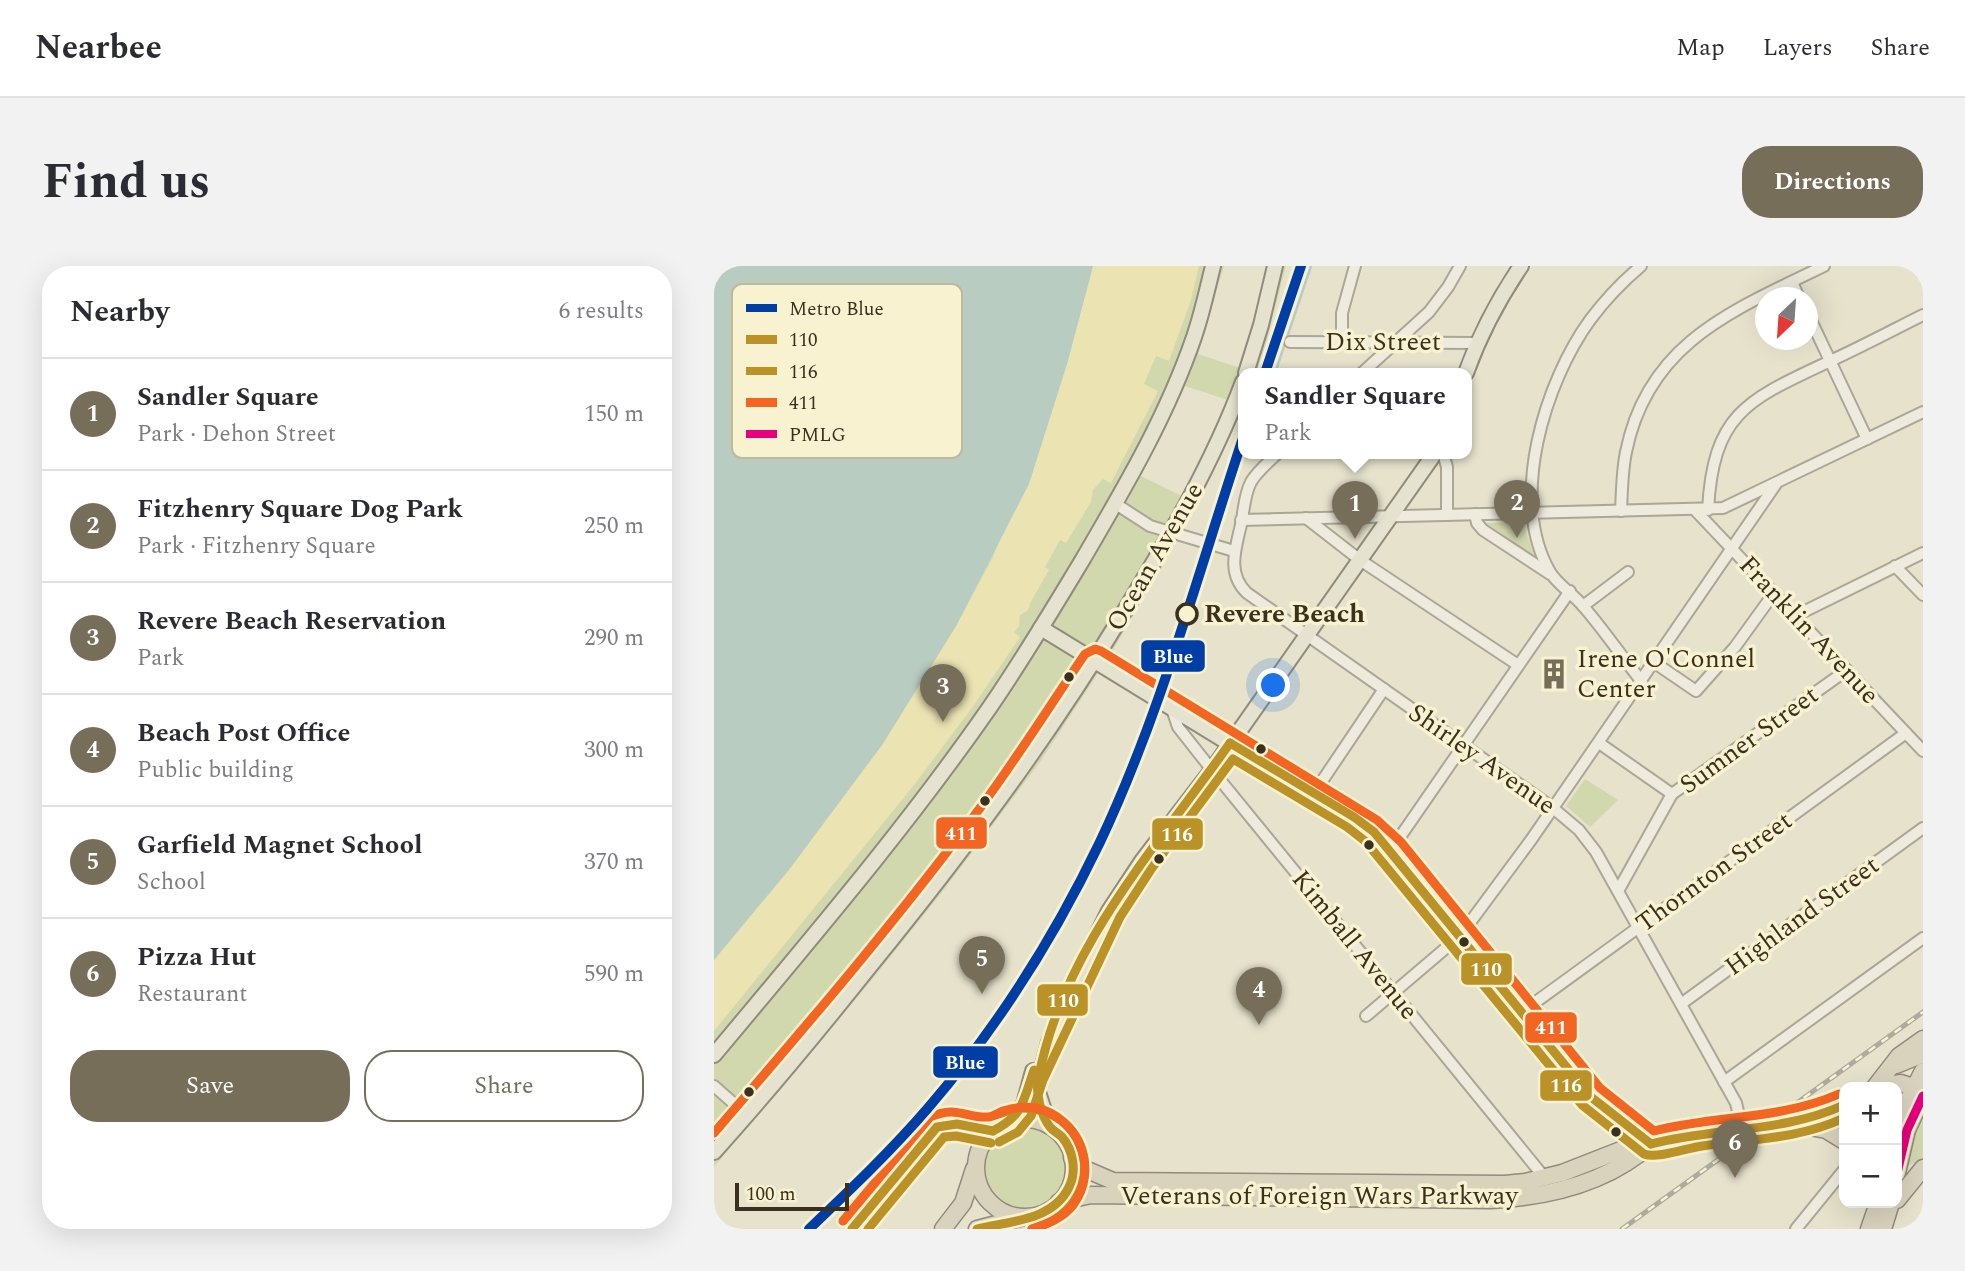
<!DOCTYPE html>
<meta charset="utf-8">
<style>
body{margin:0;font-family:Spectral,serif;background:#f2f2f3;color:#2b2b33}
.controls{position:absolute;right:21px;bottom:21px;display:grid;overflow:hidden;border-radius:14px;box-shadow:0 7px 28px #0002}
.controls button{width:63px;height:63px;display:grid;place-items:center;padding:0;border:0;border-bottom:2px solid #e1e1e2;background:#fff;color:#2b2b33;font:35px sans-serif}
.compass{position:absolute;left:1041px;top:21px;width:63px;height:63px;border-radius:50%;background:#fff;box-shadow:0 7px 28px #0002;rotate:205deg}
.scale{position:absolute;left:21px;bottom:18px;width:114px;box-sizing:border-box;padding-left:7px;border:4px solid #3b2f1d;border-top:0;font-size:19px;line-height:24px;white-space:nowrap;color:#3b2f1d;-webkit-text-stroke:5px #f8f2d1;paint-order:stroke}
.you{position:absolute;left:560px;top:420px;width:24px;height:24px;margin:-18px;border:5px solid #fff;border-radius:50%;background:#1a73e8;box-shadow:0 0 0 10px #1a73e833}
.badge{display:grid;place-items:center;width:46px;height:46px;border-radius:50%;background:#776e5a;color:#fff;font-size:23px;font-weight:700}
.pin{position:absolute;translate:-50% -58px;filter:drop-shadow(0 2px 4px #0008)}
.pin::after{content:'';position:absolute;top:37px;width:24px;height:21px;background:inherit;clip-path:polygon(0 0,100% 0,50% 100%)}
.popup{position:absolute;left:524px;top:102px;width:234px;height:91px;box-sizing:border-box;display:grid;place-content:center;border-radius:14px;background:#fff;filter:drop-shadow(0 2px 5px #0005);font-size:23px;white-space:nowrap;color:#7c7c81}
.popup b{font-size:26px;color:#2b2b33}
.popup::after{content:'';position:absolute;left:50%;top:100%;margin-left:-14px;border:14px solid transparent;border-top-color:#fff}
.list{margin:0;padding:0;list-style:none}
h2{display:flex;justify-content:space-between;align-items:center;height:91px;margin:0;padding:0 28px;font-size:30px}
h2 small{font-size:23px;font-weight:400;color:#7c7c81}
.list li{display:grid;grid-template-columns:46px 1fr auto;gap:21px;align-items:center;box-sizing:border-box;height:112px;padding:0 28px;border-top:2px solid #e1e1e2}
.list b{display:block;font-size:26px;white-space:nowrap}
.list p{margin:0;font-size:23px;white-space:nowrap;color:#7c7c81}
.list em{font-size:23px;font-style:normal;color:#7c7c81}
.actions{display:flex;gap:14px;padding:21px 28px}
.actions a{flex:1;padding:16px 0;border:2px solid #776e5a;border-radius:28px;text-align:center;font-size:24px;color:#776e5a}
.actions .main{background:#776e5a;color:#fff}
.map{position:relative;flex:none;width:1209px;height:963px;overflow:hidden;border-radius:28px}
header{display:flex;align-items:center;gap:42px;box-sizing:border-box;height:98px;padding:0 35px;background:#fff;border-bottom:2px solid #e1e1e2}
header strong{font-size:33px}
nav{display:flex;gap:38px;margin-inline-start:auto;font-size:24px}
.intro{display:flex;align-items:center;justify-content:space-between;box-sizing:border-box;height:168px;padding:0 42px}
h1{margin:0;font-size:49px}
.button{padding:18px 32px;border-radius:28px;background:#776e5a;color:#fff;font-size:24px;font-weight:700}
main{display:flex;gap:42px;padding:0 42px}
aside{flex:1;background:#fff;border-radius:28px;box-shadow:0 7px 28px #0002}
.map>svg:first-child{display:block}
.green{fill:#d2d8ad;fill-rule:evenodd}
.sand{fill:#ebe3b2}
.water{fill:#b8ccc2}
.lines{fill:none;stroke-linecap:round;stroke-linejoin:round}
.stream{stroke:#b8ccc2;stroke-width:2.5}
.minor-casing{stroke:#aba695;stroke-width:14}
.major-casing{stroke:#908b7c;stroke-width:18}
.highway-casing{stroke:#908b7c;stroke-width:19}
.minor{stroke:#eeebde;stroke-width:10}
.major{stroke:#e5e2cf;stroke-width:14}
.highway{stroke:#d9d2bd;stroke-width:16}
.rail-casing{stroke:#adaa9e;stroke-width:5}
.rail{stroke:#f8f2d1;stroke-width:2.5;stroke-dasharray:8;stroke-linecap:butt}
.highway-bridge-casing{stroke:#908b7c;stroke-width:19;stroke-linecap:butt}
.highway-bridge{stroke:#d9d2bd;stroke-width:16}
.bus-1-casing{stroke:#f8f2d1;stroke-width:14}
.bus-2-casing{stroke:#f8f2d1;stroke-width:14}
.bus-3-casing{stroke:#f8f2d1;stroke-width:14}
.bus-4-casing{stroke:#f8f2d1;stroke-width:14}
.bus-1{stroke:#ba9227;stroke-width:9}
.bus-2{stroke:#ba9227;stroke-width:9}
.bus-3{stroke:#f26522;stroke-width:9}
.bus-4{stroke:#e5007d;stroke-width:9}
.metro-1-casing{stroke:#f8f2d1;stroke-width:16}
.metro-1{stroke:#003da5;stroke-width:10}
.stop-dot{fill:#f8f2d1;stroke:#3b2f1d;stroke-width:3.5}
.bus-dot{fill:#3b2f1d;stroke:#f8f2d1;stroke-width:2.5}
.labels{text-anchor:middle;dominant-baseline:central;stroke-width:7;stroke-linejoin:round;paint-order:stroke}
.street-label{font-size:26px;fill:#3b2f1d;stroke:#f8f2d1}
.stop-label{font-size:26px;font-weight:bold;fill:#3b2f1d;stroke:#f8f2d1;text-anchor:start}
.poi-label{font-size:26px;fill:#3b2f1d;stroke:#f8f2d1;text-anchor:start}
.key{fill:#f8f2d1;stroke:#bfb89b;stroke-width:2}
.key-label{font-size:19px;fill:#3b2f1d}
.line-badge{stroke:#f8f2d1;stroke-width:2.5}
.badge-label{font-size:19px;text-anchor:middle;font-weight:bold;fill:#fff}
</style>
<header>
<strong>Nearbee</strong>
<nav><a>Map</a><a>Layers</a><a>Share</a></nav>
</header>
<div class="intro"><h1>Find us</h1><a class="button">Directions</a></div>
<main>
<aside>
<h2>Nearby<small>6 results</small></h2>
<ul class="list">
<li><span class="badge">1</span><div><b>Sandler Square</b><p>Park · Dehon Street</p></div><em>150 m</em></li>
<li><span class="badge">2</span><div><b>Fitzhenry Square Dog Park</b><p>Park · Fitzhenry Square</p></div><em>250 m</em></li>
<li><span class="badge">3</span><div><b>Revere Beach Reservation</b><p>Park</p></div><em>290 m</em></li>
<li><span class="badge">4</span><div><b>Beach Post Office</b><p>Public building</p></div><em>300 m</em></li>
<li><span class="badge">5</span><div><b>Garfield Magnet School</b><p>School</p></div><em>370 m</em></li>
<li><span class="badge">6</span><div><b>Pizza Hut</b><p>Restaurant</p></div><em>590 m</em></li>
</ul>
<div class="actions"><a class="main">Save</a><a>Share</a></div>
</aside>
<div class="map">
<svg width="1209" height="963" viewBox="0 0 1209 963">
<rect width="100%" height="100%" fill="#e6e2cc"/>
<g class="green">
<path d="M 379,0 L 510,0 L 484,88 L 526,102 L 540,62 L 555,0 L 572,0 L 552,77 L 542,107 L 529,107 L 529,143 L 492,221 L 398,386 L 326,496 L 225,630 L 160,711 L 0,901 L 0,694 L 74,605 L 315,218 ZM 471,120 L 514,134 L 498,173 L 468,230 L 427,210 Z"/>
<path d="M 770,257 L 809,257 L 820,289 L 816,289 Z"/>
<path d="M 871,513 L 904,534 L 876,561 L 852,540 Z"/>
<path d="M 1209,845 L 1209,893 L 1191,901 L 1201,864 Z"/>
<path d="M 306,862 C 315,862 324,862 332,867 C 348,877 358,907 349,924 C 344,931 337,938 329,941 C 278,963 238,883 306,862 Z"/>
</g>
<path class="sand" d="M 379,0 L 485,0 L 477,34 L 455,95 L 442,90 L 430,118 L 444,125 L 397,217 L 389,213 L 379,224 L 377,236 L 352,277 L 346,274 L 331,301 L 335,304 L 315,339 L 316,340 L 313,345 L 306,349 L 305,360 L 300,366 L 306,371 L 260,439 L 200,519 L 0,765 L 0,694 L 74,605 L 168,479 L 242,360 L 279,291 L 353,98 Z"/>
<path class="water" d="M 0,0 L 379,0 L 353,98 L 315,218 L 242,360 L 168,479 L 74,605 L 0,694 Z"/>
<g class="lines">
<path class="stream" d="M 561,107 L 597,0"/>
<g class="minor-casing">
<g id="minor">
<path d="M 927,0 C 908,16 891,34 876,54 C 831,116 794,234 836,306 C 843,318 859,328 869,340 C 890,364 908,391 928,416"/>
<path d="M 1078,16 L 1085,32"/>
<path d="M 1094,48 L 1153,173"/>
<path d="M 628,75 L 628,47 L 641,0"/>
<path d="M 576,76 L 763,77"/>
<path d="M 648,107 L 715,46 L 734,21 L 746,0"/>
<path d="M 564,187 C 555,196 544,204 537,216 C 531,227 530,241 528,254 C 523,279 511,306 533,327 L 839,542 L 865,564 L 882,586 L 1022,837 L 1028,862"/>
<path d="M 729,187 L 733,201 L 733,249"/>
<path d="M 402,238 L 436,260 L 520,285"/>
<path d="M 981,244 L 1209,485"/>
<path d="M 994,244 C 999,148 1033,134 1112,97 C 1145,82 1177,65 1209,49"/>
<path d="M 907,245 C 908,225 908,205 912,186 C 934,76 1020,44 1110,0"/>
<path d="M 761,248 L 763,257 L 769,264 L 836,308"/>
<path d="M 592,252 L 646,294 L 804,399"/>
<path d="M 527,254 L 1009,242 L 1209,146"/>
<path d="M 1181,300 L 1209,329"/>
<path d="M 869,340 L 914,306"/>
<path d="M 1081,350 L 1209,287"/>
<path d="M 941,397 L 982,425 L 1021,381 L 1060,327"/>
<path d="M 458,443 L 464,461 L 498,504 L 830,911"/>
<path d="M 885,477 L 958,528"/>
<path d="M 600,527 L 670,423"/>
<path d="M 677,584 L 856,325"/>
<path d="M 904,625 L 958,528 L 1133,404"/>
<path d="M 967,738 L 1209,562"/>
<path d="M 808,746 L 1192,467"/>
<path d="M 652,750 L 746,670 L 817,574 L 1062,218"/>
<path d="M 1010,816 L 1209,672"/>
<path d="M 0,820 L 26,843 L 37,844"/>
<path d="M 1082,963 L 1130,904"/>
</g>
</g>
<g class="major-casing">
<g id="major">
<path d="M 532,107 L 547,59 L 561,0"/>
<path d="M 752,107 C 766,68 784,34 807,0"/>
<path d="M 327,362 L 655,563 L 677,584 L 877,831 L 937,878"/>
<path d="M 0,789 C 95,675 192,562 276,441 C 309,393 339,343 369,293 C 411,221 453,150 480,71 C 488,48 493,24 499,0"/>
<path d="M 296,856 L 310,838 L 319,805"/>
<path d="M 335,860 L 323,823 L 335,776 L 356,724 L 395,645 L 428,595 L 498,504 L 721,187"/>
<path d="M 0,886 C 54,826 106,763 157,699 C 248,587 332,475 407,351 C 453,275 498,199 529,116"/>
</g>
</g>
<g class="highway-casing">
<g id="highway">
<path d="M 1182,799 L 1209,788"/>
<path d="M 1161,821 L 1185,790 L 1209,773"/>
<path d="M 1163,821 L 1187,817 L 1208,824"/>
<circle cx="311" cy="902" r="49"/>
<path d="M 1183,856 L 1209,805"/>
<path d="M 1076,859 L 1105,851 L 1130,839"/>
<path d="M 1085,859 L 1112,864 L 1130,875"/>
<path d="M 358,892 L 371,903 L 399,915 L 791,918 L 811,916 L 848,907 L 917,880 L 937,878 L 980,867 L 1046,861"/>
<path d="M 1183,907 L 1193,864 L 1209,830"/>
<path d="M 1183,934 L 1209,902"/>
<path d="M 345,936 L 377,929 L 777,934 C 834,931 894,917 937,878"/>
<path d="M 229,963 L 249,937 L 260,903"/>
<path d="M 263,963 L 306,952"/>
<path d="M 1155,963 L 1164,937"/>
<path d="M 1169,963 L 1177,937"/>
</g>
</g>
<use href="#minor" class="minor"/>
<use href="#major" class="major"/>
<use href="#highway" class="highway"/>
<g class="rail-casing">
<g id="rail">
<path d="M 102,963 L 132,935"/>
<path d="M 908,963 L 1209,746"/>
</g>
</g>
<use href="#rail" class="rail"/>
<g class="highway-bridge-casing">
<path id="highway-bridge" d="M 1046,861 L 1076,859"/>
</g>
<use href="#highway-bridge" class="highway-bridge"/>
<g class="bus-1-casing">
<g id="bus-1">
<path d="M 516,477 L 640,551 L 660,566 L 877,831 L 937,878"/>
<path d="M 279,865 C 310,849 309,835 320,804"/>
<path d="M 937,878 C 1001,861 1069,867 1130,839"/>
<path d="M 138,963 L 223,861 L 243,858 L 279,865"/>
<path d="M 263,963 C 295,955 339,955 355,921 C 363,905 359,884 348,871 C 344,867 339,865 336,861 C 327,850 322,828 324,815 C 347,684 442,582 516,477"/>
</g>
</g>
<g class="bus-2-casing">
<g id="bus-2">
<path d="M 281,849 C 289,847 299,842 307,842 C 383,843 396,942 318,963"/>
<path d="M 285,876 L 304,866 L 317,850 L 329,814 L 406,651 L 438,602 L 519,493 L 633,561 L 651,575 L 868,839 L 930,888 C 943,893 973,882 988,880 C 1037,873 1085,873 1130,852"/>
<path d="M 154,963 L 230,871 L 242,870 L 277,877"/>
</g>
</g>
<g class="bus-3-casing">
<g id="bus-3">
<path d="M 0,867 C 92,760 185,652 269,538 C 305,489 337,438 371,388 L 381,383 L 387,385 L 663,554 L 687,576 L 886,822 L 940,865 C 1002,849 1066,854 1125,828"/>
<path d="M 129,955 L 216,851 C 243,839 251,852 274,851 C 279,851 284,847 289,845 C 299,842 310,840 321,842 C 364,850 386,903 359,939 C 349,952 333,958 318,963"/>
</g>
</g>
<g class="bus-4-casing">
<path id="bus-4" d="M 1183,907 L 1193,864 L 1209,830"/>
</g>
<use href="#bus-1" class="bus-1"/>
<use href="#bus-2" class="bus-2"/>
<use href="#bus-3" class="bus-3"/>
<use href="#bus-4" class="bus-4"/>
<g class="metro-1-casing">
<g id="metro-1">
<path d="M 551,107 L 587,0"/>
<path d="M 95,963 C 136,924 177,885 214,842 C 283,762 340,672 386,576 C 447,447 484,307 529,172"/>
</g>
</g>
<use href="#metro-1" class="metro-1"/>
</g>
<defs>
<g id="building-bare" transform="scale(2.415)"><path d="M-4-6H4V6H1V3H-1V6H-4ZM-2.5-4.3h1.7v1.8h-1.7ZM.8-4.3h1.7v1.8H.8ZM-2.5-1h1.7V.8h-1.7ZM.8-1h1.7V.8H.8Z" fill="#776e5a" stroke="#f8f2d1" stroke-width="2.5" paint-order="stroke"/></g>
</defs>
<g fill-rule="evenodd">
<use href="#building-bare" x="840" y="408"/>
</g>
<circle class="stop-dot" cx="473" cy="348" r="10"/>
<g class="bus-dot">
<circle cx="355" cy="411" r="6"/>
<circle cx="547" cy="483" r="6"/>
<circle cx="271" cy="535" r="6"/>
<circle cx="655" cy="579" r="6"/>
<circle cx="445" cy="593" r="6"/>
<circle cx="750" cy="676" r="6"/>
<circle cx="35" cy="826" r="6"/>
<circle cx="902" cy="866" r="6"/>
</g>
<g class="labels">
<g class="street-label">
<text x="669" y="76">Dix Street</text>
<text transform="translate(441 291) rotate(-60)">Ocean Avenue</text>
<text transform="translate(1095 364) rotate(47)">Franklin Avenue</text>
<text transform="translate(1035 474) rotate(-36)">Sumner Street</text>
<text transform="translate(768 493) rotate(35)">Shirley Avenue</text>
<text transform="translate(1000 606) rotate(-36)">Thornton Street</text>
<text transform="translate(1088 650) rotate(-36)">Highland Street</text>
<text transform="translate(641 679) rotate(51)">Kimball Avenue</text>
<text x="605" y="930">Veterans of Foreign Wars Parkway</text>
</g>
<g class="stop-label">
<text x="490" y="348">Revere Beach</text>
</g>
<g class="poi-label">
<text x="863" y="393">Irene O'Connel<tspan x="863" dy="30">Center</tspan></text>
</g>
</g>
<rect x="18" y="18" width="230" height="174" rx="10" class="key"/>
<rect x="32" y="38" width="31" height="8" fill="#003da5"/>
<rect x="32" y="69" width="31" height="9" fill="#ba9227"/>
<rect x="32" y="101" width="31" height="8" fill="#ba9227"/>
<rect x="32" y="132" width="31" height="9" fill="#f26522"/>
<rect x="32" y="164" width="31" height="8" fill="#e5007d"/>
<g class="key-label">
<text x="75" y="49">Metro Blue</text>
<text x="75" y="80">110</text>
<text x="75" y="112">116</text>
<text x="75" y="143">411</text>
<text x="75" y="175">PMLG</text>
</g>
<g class="line-badge">
<rect x="426" y="373" width="66" height="34" rx="7" fill="#003da5"/>
<rect x="221" y="550" width="53" height="34" rx="7" fill="#f26522"/>
<rect x="437" y="551" width="53" height="34" rx="7" fill="#ba9227"/>
<rect x="746" y="686" width="53" height="34" rx="7" fill="#ba9227"/>
<rect x="322" y="717" width="53" height="34" rx="7" fill="#ba9227"/>
<rect x="810" y="745" width="54" height="33" rx="7" fill="#f26522"/>
<rect x="218" y="779" width="67" height="34" rx="7" fill="#003da5"/>
<rect x="825" y="803" width="54" height="33" rx="7" fill="#ba9227"/>
</g>
<g class="badge-label">
<text x="459" y="397">Blue</text>
<text x="247" y="574">411</text>
<text x="463" y="575">116</text>
<text x="772" y="710">110</text>
<text x="349" y="741">110</text>
<text x="837" y="768">411</text>
<text x="251" y="803">Blue</text>
<text x="852" y="826">116</text>
</g>
</svg>
<div class="controls">
<button>+</button>
<button>−</button>
</div>
<svg class="compass" viewBox="-18 -18 36 36"><path d="M0-13l5 13h-10z" fill="#e53935"/><path d="M0 13l5-13h-10z" fill="#7c7c81"/></svg>
<div class="scale">100 m</div>
<div class="you"></div>
<div class="pin badge" style="left:641px;top:273px">1</div>
<div class="popup"><b>Sandler Square</b>Park</div>
<div class="pin badge" style="left:803px;top:272px">2</div>
<div class="pin badge" style="left:229px;top:456px">3</div>
<div class="pin badge" style="left:545px;top:759px">4</div>
<div class="pin badge" style="left:268px;top:728px">5</div>
<div class="pin badge" style="left:1021px;top:912px">6</div>
</div>
</main>
